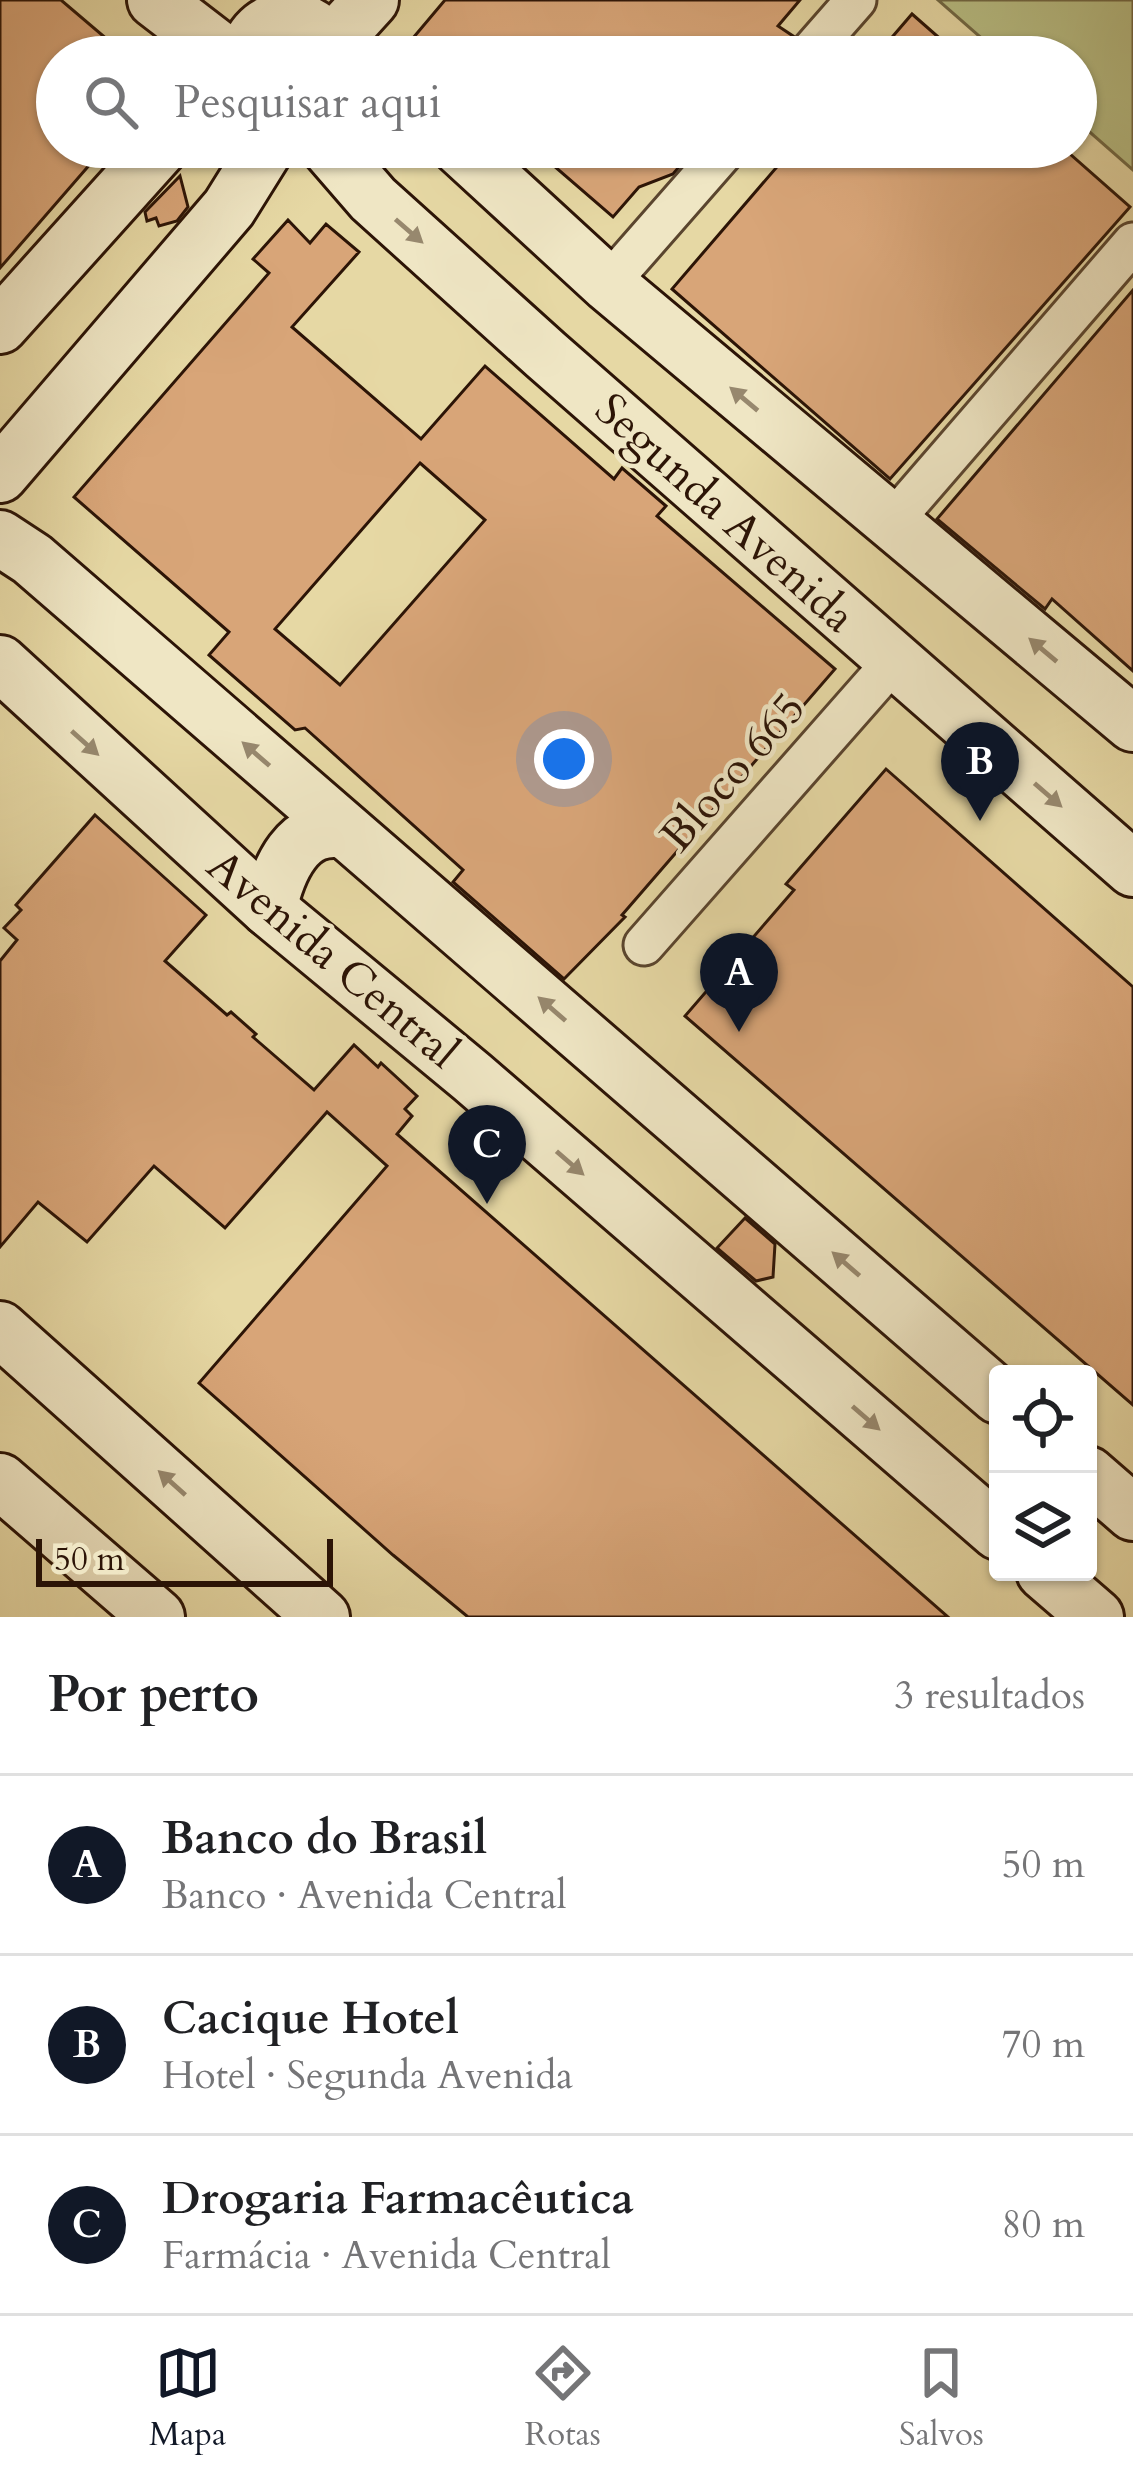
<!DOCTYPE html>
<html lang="pt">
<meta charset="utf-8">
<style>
body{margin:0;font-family:Cardo,serif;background:#f6f6f6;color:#202124}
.controls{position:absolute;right:36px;bottom:36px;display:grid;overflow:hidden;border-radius:12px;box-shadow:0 3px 9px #0004}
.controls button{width:108px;height:108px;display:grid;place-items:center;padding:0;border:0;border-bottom:3px solid #e0e0e0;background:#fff;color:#202124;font:60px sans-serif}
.scale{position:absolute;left:36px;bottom:30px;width:297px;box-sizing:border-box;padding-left:12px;border:6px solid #2c1406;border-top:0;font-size:33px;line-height:42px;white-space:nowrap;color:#2c1406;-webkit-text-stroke:9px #efe6c4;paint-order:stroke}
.you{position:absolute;left:564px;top:759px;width:42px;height:42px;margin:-30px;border:9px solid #fff;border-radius:50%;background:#1a73e8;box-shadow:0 0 0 18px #1a73e833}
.badge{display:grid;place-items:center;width:78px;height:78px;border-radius:50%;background:#111827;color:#fff;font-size:39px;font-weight:700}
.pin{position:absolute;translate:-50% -99px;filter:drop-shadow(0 3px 6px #0008)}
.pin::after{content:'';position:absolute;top:63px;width:42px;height:36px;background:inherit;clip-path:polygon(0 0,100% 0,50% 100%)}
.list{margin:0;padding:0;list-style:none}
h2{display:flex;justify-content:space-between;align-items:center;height:156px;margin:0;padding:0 48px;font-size:51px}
h2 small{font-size:39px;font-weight:400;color:#757577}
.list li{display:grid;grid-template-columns:78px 1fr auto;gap:36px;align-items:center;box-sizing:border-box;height:180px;padding:0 48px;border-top:3px solid #e0e0e0}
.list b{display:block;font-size:45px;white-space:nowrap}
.list p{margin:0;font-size:39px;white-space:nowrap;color:#757577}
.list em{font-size:39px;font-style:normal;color:#757577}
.icon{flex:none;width:66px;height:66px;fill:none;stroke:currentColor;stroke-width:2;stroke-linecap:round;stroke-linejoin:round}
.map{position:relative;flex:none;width:1133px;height:1617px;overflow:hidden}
.search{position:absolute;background:#fff;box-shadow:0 3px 9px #0004;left:36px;right:36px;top:36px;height:132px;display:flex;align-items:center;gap:30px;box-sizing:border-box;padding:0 42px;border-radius:66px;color:#757577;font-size:45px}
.sheet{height:696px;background:#fff}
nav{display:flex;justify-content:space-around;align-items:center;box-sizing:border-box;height:168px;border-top:3px solid #e0e0e0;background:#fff;font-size:33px;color:#757577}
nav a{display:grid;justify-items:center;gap:6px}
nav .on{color:#111827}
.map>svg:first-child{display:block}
.green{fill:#b8be84;stroke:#726945;stroke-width:3}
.building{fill:#d8a578;stroke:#2c1406;stroke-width:3;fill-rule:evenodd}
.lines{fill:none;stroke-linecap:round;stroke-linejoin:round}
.street-casing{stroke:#5a452e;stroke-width:45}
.secondary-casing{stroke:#2c1406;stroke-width:60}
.street{stroke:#efe6c4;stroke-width:39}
.secondary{stroke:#efe6c4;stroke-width:54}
.oneway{fill:#97886e}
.labels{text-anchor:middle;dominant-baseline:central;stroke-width:9;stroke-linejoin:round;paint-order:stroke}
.street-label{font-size:45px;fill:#2c1406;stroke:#efe6c4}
</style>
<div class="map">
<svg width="1133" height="1617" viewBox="0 0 1133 1617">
<rect width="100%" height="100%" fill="#e6d8a4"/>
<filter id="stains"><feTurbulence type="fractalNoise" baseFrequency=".00167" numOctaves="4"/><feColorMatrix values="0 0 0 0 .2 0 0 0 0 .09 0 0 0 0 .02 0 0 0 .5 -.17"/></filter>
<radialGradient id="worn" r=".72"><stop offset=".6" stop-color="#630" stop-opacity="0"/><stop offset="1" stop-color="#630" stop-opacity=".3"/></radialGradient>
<path class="green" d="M 938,0 L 1133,0 L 1133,170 L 1076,120 L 1076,57 L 1003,57 Z"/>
<g class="building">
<path d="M 0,0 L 61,0 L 128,57 L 57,57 L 57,147 L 105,147 L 0,268 Z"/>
<path d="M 445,0 L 800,0 L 778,26 L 793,36 L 778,57 L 397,57 Z"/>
<path d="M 912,14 L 961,57 L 875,57 Z"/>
<path d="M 532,147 L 696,147 L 673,174 L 639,187 L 613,217 Z"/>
<path d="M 794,147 L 1062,147 L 1130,207 L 890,479 L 672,289 Z"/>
<path d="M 180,176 L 188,207 L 177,221 L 159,226 L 156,218 L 147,221 L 145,212 Z"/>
<path d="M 288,220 L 310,243 L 326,224 L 359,252 L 292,327 L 421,439 L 485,366 L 614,479 L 622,468 L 666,506 L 657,516 L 835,669 L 622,915 L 625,917 L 564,979 L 453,882 L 463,870 L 305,728 L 295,730 L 209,655 L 229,632 L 74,497 L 269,273 L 253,259 ZM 420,463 L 485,520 L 340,685 L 275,629 Z"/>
<path d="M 1133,290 L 1133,671 L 1052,599 L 1045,609 L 937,519 Z"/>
<path d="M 886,769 L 1133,987 L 1133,1405 L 685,1016 L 794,890 L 786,884 Z"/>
<path d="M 95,815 L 206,915 L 165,961 L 227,1015 L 231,1012 L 256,1034 L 253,1037 L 314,1090 L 354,1045 L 378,1067 L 381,1063 L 417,1096 L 405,1109 L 412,1116 L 397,1134 L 948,1617 L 468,1617 L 393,1555 L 199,1383 L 387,1166 L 327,1112 L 225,1228 L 154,1166 L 87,1242 L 38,1202 L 0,1247 L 0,961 L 17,940 L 4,928 L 21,910 L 16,905 Z"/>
<path d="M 745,1218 L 775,1244 L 773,1277 L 756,1281 L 717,1248 Z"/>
</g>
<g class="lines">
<g class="street-casing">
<g id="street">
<path d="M 806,57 L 856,0"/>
<path d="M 608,284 L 728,147"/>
<path d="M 891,523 L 1133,243"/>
<path d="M 644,945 L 893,662"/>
</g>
</g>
<g class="secondary-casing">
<g id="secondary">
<path d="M 155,0 L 229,57"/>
<path d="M 331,44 L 371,0"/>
<path d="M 246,57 C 258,5 319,9 335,57"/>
<path d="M 328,147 L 373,199 L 546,355 L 1133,869"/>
<path d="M 459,147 L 608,284 L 1133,724"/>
<path d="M 0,326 L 161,147"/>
<path d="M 0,475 L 229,208 L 267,147"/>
<path d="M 0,538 L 32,559 L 998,1396"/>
<path d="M 0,663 L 269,909 L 472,1077 L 998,1532"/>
<path d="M 269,909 C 278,870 297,822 345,831"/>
<path d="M 0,1329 L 322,1617"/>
<path d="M 1088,1474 L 1133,1513"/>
<path d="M 0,1481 L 157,1617"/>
<path d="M 1044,1572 L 1096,1617"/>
</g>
</g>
<use href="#street" class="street"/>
<use href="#secondary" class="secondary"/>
</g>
<defs><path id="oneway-solid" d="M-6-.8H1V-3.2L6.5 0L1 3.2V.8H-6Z" transform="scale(3)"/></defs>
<g class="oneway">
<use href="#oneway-solid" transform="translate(409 231) rotate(41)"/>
<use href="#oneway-solid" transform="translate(744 399) rotate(-140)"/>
<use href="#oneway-solid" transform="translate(1043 650) rotate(-140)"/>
<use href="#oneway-solid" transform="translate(85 743) rotate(42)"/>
<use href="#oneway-solid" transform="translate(256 754) rotate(-139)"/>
<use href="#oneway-solid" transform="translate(1048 795) rotate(41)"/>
<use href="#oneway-solid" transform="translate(552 1009) rotate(-139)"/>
<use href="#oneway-solid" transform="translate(570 1163) rotate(41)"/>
<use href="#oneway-solid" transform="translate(846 1264) rotate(-139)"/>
<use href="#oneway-solid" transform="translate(866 1418) rotate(41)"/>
<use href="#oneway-solid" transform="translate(172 1483) rotate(-138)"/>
</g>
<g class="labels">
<g class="street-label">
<text transform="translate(725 513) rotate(42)">Segunda Avenida</text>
<text transform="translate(733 772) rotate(-49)">Bloco 665</text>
<text transform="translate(333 959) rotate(40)">Avenida Central</text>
</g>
</g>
<rect width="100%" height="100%" filter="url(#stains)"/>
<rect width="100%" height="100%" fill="url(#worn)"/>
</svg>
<div class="controls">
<button><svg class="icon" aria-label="locate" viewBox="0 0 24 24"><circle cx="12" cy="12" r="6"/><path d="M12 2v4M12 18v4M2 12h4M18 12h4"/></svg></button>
<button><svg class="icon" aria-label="layers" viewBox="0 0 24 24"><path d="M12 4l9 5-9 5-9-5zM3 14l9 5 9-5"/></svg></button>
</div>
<div class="scale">50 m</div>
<div class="you"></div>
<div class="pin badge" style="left:739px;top:1032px">A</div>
<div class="pin badge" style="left:980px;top:821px">B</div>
<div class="pin badge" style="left:487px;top:1204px">C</div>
<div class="search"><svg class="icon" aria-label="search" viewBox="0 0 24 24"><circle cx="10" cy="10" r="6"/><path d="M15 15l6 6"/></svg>Pesquisar aqui</div>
</div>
<section class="sheet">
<h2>Por perto<small>3 resultados</small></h2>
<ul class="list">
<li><span class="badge">A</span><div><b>Banco do Brasil</b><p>Banco · Avenida Central</p></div><em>50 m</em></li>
<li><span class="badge">B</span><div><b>Cacique Hotel</b><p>Hotel · Segunda Avenida</p></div><em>70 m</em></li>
<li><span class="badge">C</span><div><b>Drogaria Farmacêutica</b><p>Farmácia · Avenida Central</p></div><em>80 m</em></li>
</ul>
</section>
<nav>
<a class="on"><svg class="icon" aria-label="map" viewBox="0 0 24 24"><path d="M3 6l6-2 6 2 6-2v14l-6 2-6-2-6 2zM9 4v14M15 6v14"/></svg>Mapa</a>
<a><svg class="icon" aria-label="directions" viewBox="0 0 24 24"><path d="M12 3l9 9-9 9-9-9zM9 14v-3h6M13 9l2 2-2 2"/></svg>Rotas</a>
<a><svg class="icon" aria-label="saved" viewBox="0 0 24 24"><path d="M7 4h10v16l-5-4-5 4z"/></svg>Salvos</a>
</nav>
